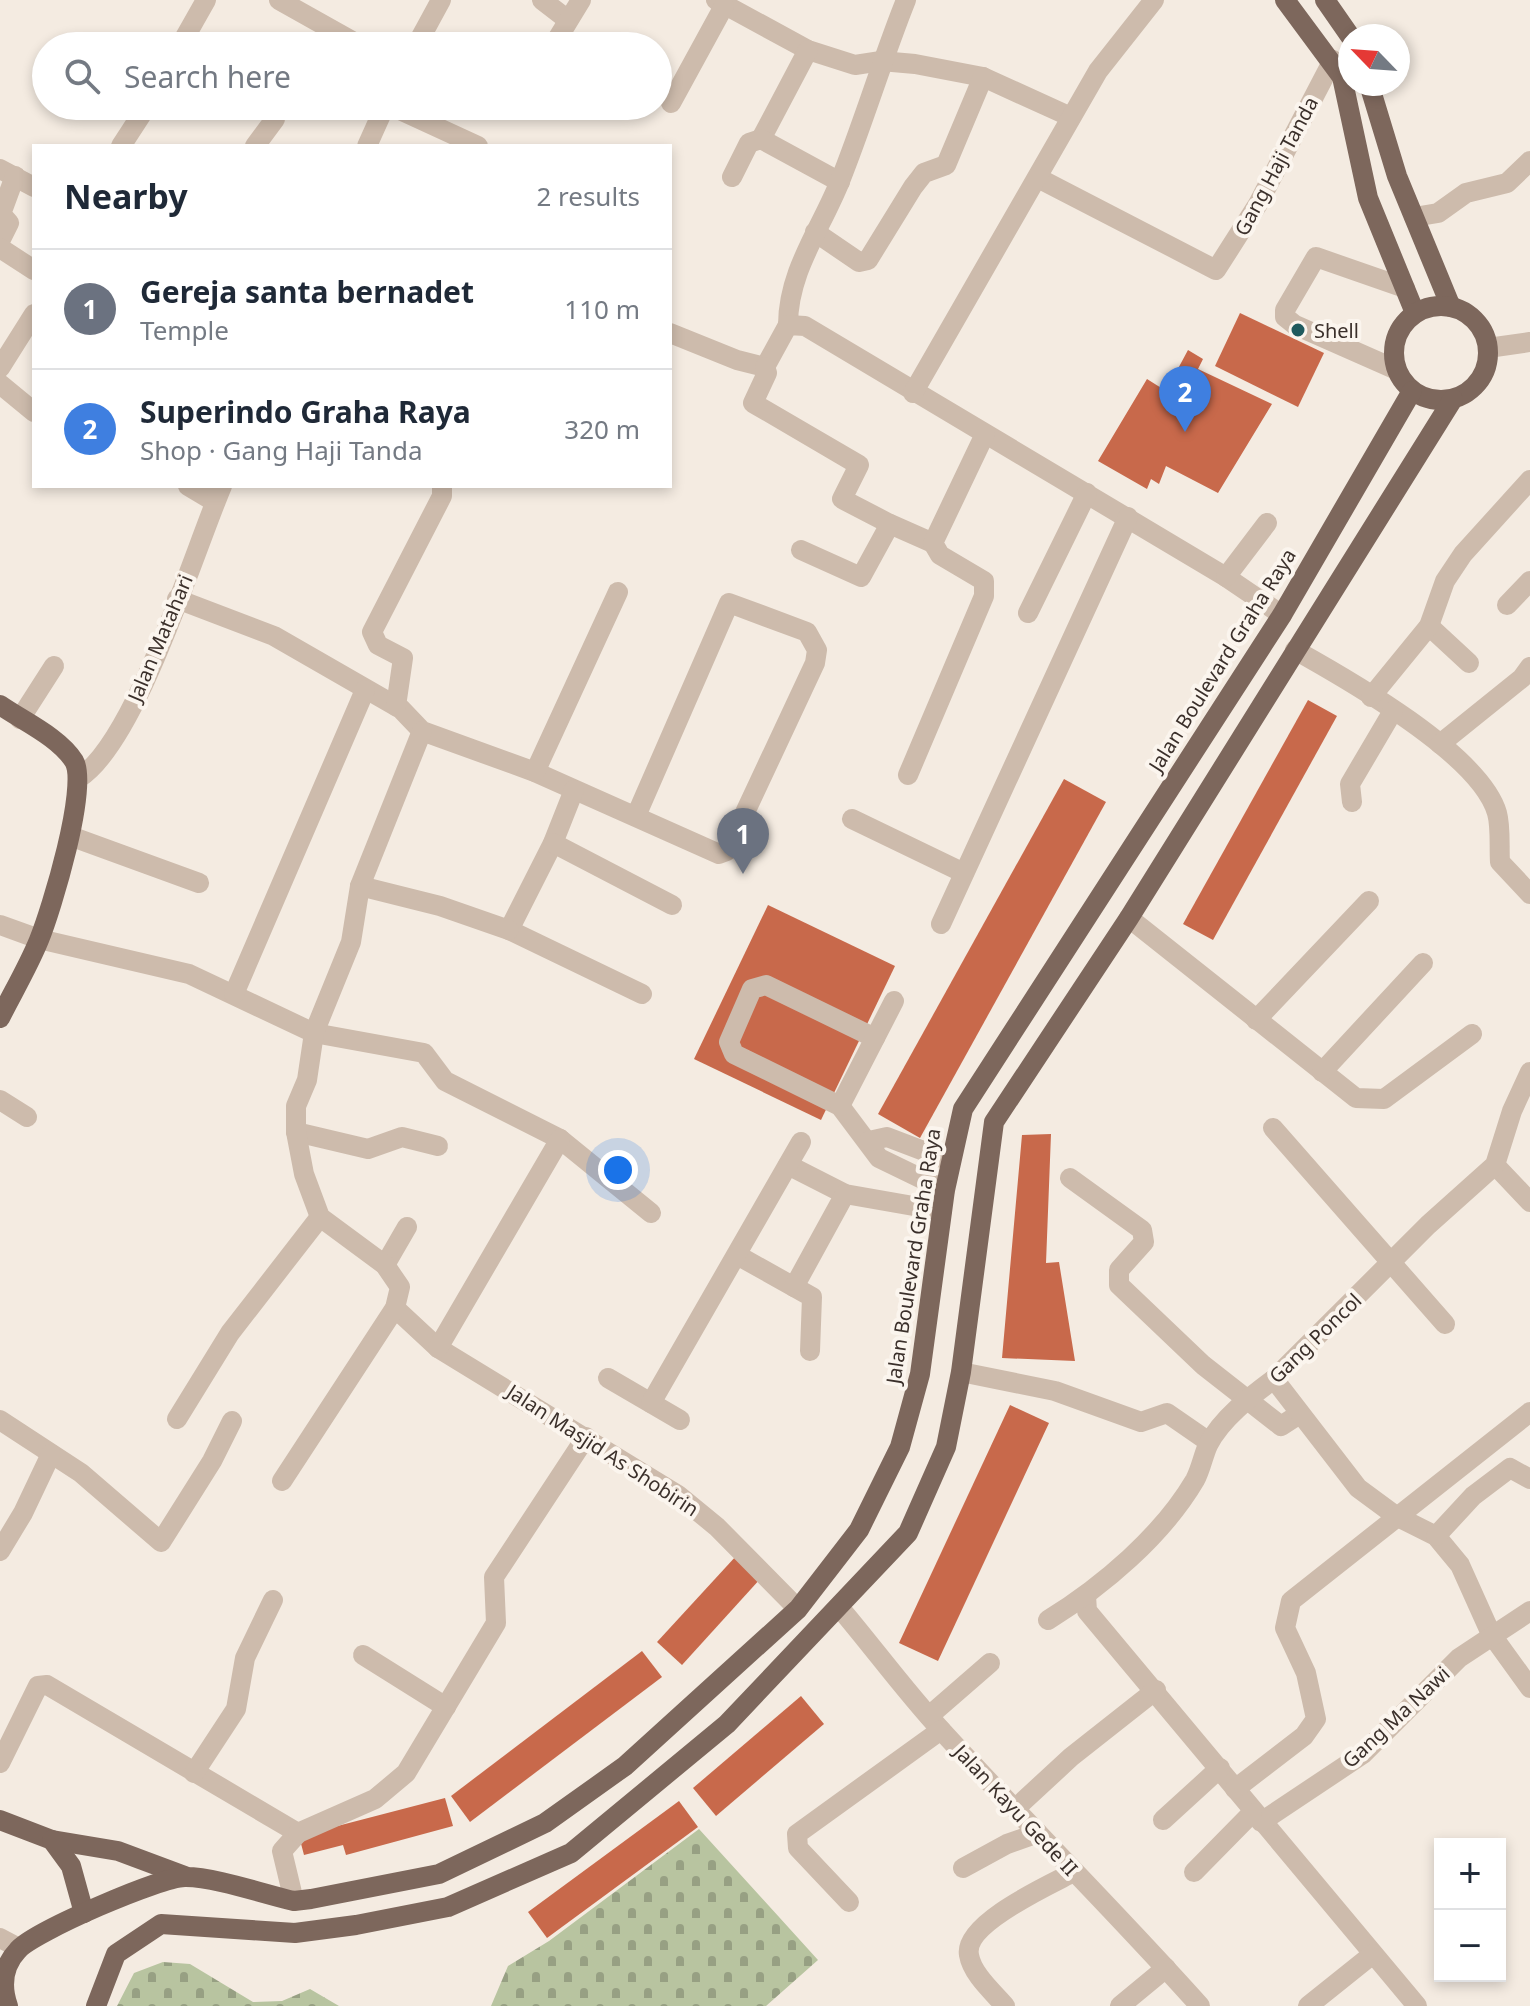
<!DOCTYPE html>
<meta charset="utf-8">
<style>
body{margin:0;font-family:"Noto Sans",sans-serif;background:#f6f6f7;color:#1f2937}
.controls{position:absolute;right:24px;bottom:24px;display:grid;overflow:hidden;border-radius:0px;box-shadow:0 4px 12px #0003}
.controls button{width:72px;height:72px;display:grid;place-items:center;padding:0;border:0;border-bottom:2px solid #e0e1e3;background:#fff;color:#1f2937;font:40px sans-serif}
.compass{position:absolute;left:1338px;top:24px;width:72px;height:72px;border-radius:50%;background:#fff;box-shadow:0 4px 12px #0003;rotate:295deg}
.you{position:absolute;left:618px;top:1170px;width:28px;height:28px;margin:-20px;border:6px solid #fff;border-radius:50%;background:#1a73e8;box-shadow:0 0 0 12px #1a73e833}
.badge{display:grid;place-items:center;width:52px;height:52px;border-radius:50%;background:#1a73e8;color:#fff;font-size:26px;font-weight:700}
.pin{position:absolute;translate:-50% -66px;filter:drop-shadow(0 2px 4px #0008)}
.pin::after{content:'';position:absolute;top:42px;width:28px;height:24px;background:inherit;clip-path:polygon(0 0,100% 0,50% 100%)}
.list{margin:0;padding:0;list-style:none}
h2{display:flex;justify-content:space-between;align-items:center;height:104px;margin:0;padding:0 32px;font-size:34px}
h2 small{font-size:26px;font-weight:400;color:#747a83}
.list li{display:grid;grid-template-columns:52px 1fr auto;gap:24px;align-items:center;box-sizing:border-box;height:120px;padding:0 32px;border-top:2px solid #e0e1e3}
.list b{display:block;font-size:30px;white-space:nowrap}
.list p{margin:0;font-size:26px;white-space:nowrap;color:#747a83}
.list em{font-size:26px;font-style:normal;color:#747a83}
.icon{flex:none;width:44px;height:44px;fill:none;stroke:currentColor;stroke-width:2;stroke-linecap:round;stroke-linejoin:round}
.map{position:relative;flex:none;width:1530px;height:2006px;overflow:hidden}
.search{position:absolute;background:#fff;box-shadow:0 4px 12px #0003;left:32px;top:32px;width:640px;height:88px;display:flex;align-items:center;gap:20px;box-sizing:border-box;padding:0 28px;border-radius:44px;color:#747a83;font-size:30px}
.panel{position:absolute;background:#fff;box-shadow:0 4px 12px #0003;left:32px;top:144px;width:640px;height:344px;border-radius:0px}
.map>svg:first-child{display:block}
.cemetery{fill:url(#cemetery-stones)}
.building{fill:#c8694b}
.lines{fill:none;stroke-linecap:round;stroke-linejoin:round}
.minor{stroke:#cdbbac;stroke-width:20}
.major{stroke:#7d675c;stroke-width:20}
.poi-dot{fill:#1f5a5e;stroke:#fbf5ee;stroke-width:3}
.labels{text-anchor:middle;dominant-baseline:central;stroke-width:8;stroke-linejoin:round;paint-order:stroke}
.street-label{font-size:20px;fill:#3b302b;stroke:#fbf5ee}
.poi-label{font-size:20px;fill:#3b302b;stroke:#fbf5ee;text-anchor:start}
</style>
<div class="map">
<svg width="1530" height="2006" viewBox="0 0 1530 2006">
<defs>
<pattern id="cemetery-stones" width="16" height="16" patternUnits="userSpaceOnUse" patternTransform="scale(2)"><rect width="16" height="16" fill="#b8c4a0"/><path d="M2 7V4a2 2 0 0 1 4 0v3zM10 15v-3a2 2 0 0 1 4 0v3z" fill="#97a083"/></pattern>
</defs>
<rect width="100%" height="100%" fill="#f4ebe1"/>
<g class="cemetery">
<path d="M 699,1829 L 818,1960 L 766,2006 L 491,2006 L 508,1966 L 549,1941 Z"/>
<path d="M 163,1962 L 190,1964 L 253,2002 L 282,2001 L 310,1989 L 339,2006 L 117,2006 L 134,1973 Z"/>
</g>
<g class="building">
<path d="M 1240,313 L 1324,353 L 1298,407 L 1215,366 Z"/>
<path d="M 1188,350 L 1203,359 L 1198,369 L 1272,404 L 1218,493 L 1166,466 L 1159,484 L 1151,479 L 1147,489 L 1098,461 L 1147,379 L 1166,391 Z"/>
<path d="M 1308,700 L 1337,716 L 1213,940 L 1183,924 Z"/>
<path d="M 1064,779 L 1106,802 L 920,1138 L 878,1114 Z"/>
<path d="M 768,905 L 895,966 L 821,1120 L 694,1059 Z"/>
<path d="M 1051,1134 L 1046,1263 L 1059,1262 L 1075,1361 L 1002,1358 L 1022,1135 Z"/>
<path d="M 1010,1405 L 1049,1423 L 938,1661 L 899,1643 Z"/>
<path d="M 737,1555 L 761,1578 L 682,1665 L 657,1642 Z"/>
<path d="M 642,1651 L 662,1677 L 470,1822 L 451,1796 Z"/>
<path d="M 801,1696 L 824,1724 L 716,1816 L 693,1788 Z"/>
<path d="M 445,1798 L 453,1826 L 346,1855 L 343,1845 L 304,1855 L 299,1836 Z"/>
<path d="M 679,1801 L 698,1827 L 547,1938 L 528,1912 Z"/>
</g>
<g class="lines">
<g class="minor">
<path d="M 279,0 L 361,46"/>
<path d="M 542,0 L 568,20"/>
<path d="M 716,0 L 808,50 L 855,65 L 881,61 L 915,64 L 983,77 L 1071,117"/>
<path d="M 180,46 L 206,0"/>
<path d="M 416,46 L 441,0"/>
<path d="M 553,46 L 581,0"/>
<path d="M 671,103 L 724,6"/>
<path d="M 391,106 L 478,146"/>
<path d="M 761,139 L 808,50"/>
<path d="M 121,146 L 147,106"/>
<path d="M 255,146 L 275,119"/>
<path d="M 367,146 L 385,106"/>
<path d="M 0,169 L 34,187"/>
<path d="M 732,177 L 749,143 L 761,139 L 840,182"/>
<path d="M 1038,178 L 1216,270 L 1258,204 L 1333,60"/>
<path d="M 1414,217 L 1438,213 L 1466,193 L 1507,183 L 1530,161"/>
<path d="M 815,232 L 859,262 L 868,260 L 913,187 L 924,173 L 946,165 L 983,77"/>
<path d="M 0,241 L 9,223 L 1,214 L 15,176"/>
<path d="M 0,248 L 34,270"/>
<path d="M 788,325 C 788,271 821,229 840,181 C 864,121 882,60 906,0"/>
<path d="M 670,333 L 737,360 L 765,367 L 788,325 L 805,326 L 1226,577 L 1282,615"/>
<path d="M 1488,348 L 1530,342"/>
<path d="M 765,367 L 767,373 L 753,403 L 859,465 L 842,499 L 890,524"/>
<path d="M 0,368 L 34,314"/>
<path d="M 1397,370 L 1295,325 L 1285,317 L 1285,310 L 1316,257 L 1405,288"/>
<path d="M 0,384 L 34,412"/>
<path d="M 913,393 L 1098,71 L 1154,0"/>
<path d="M 188,486 L 215,502"/>
<path d="M 801,550 L 861,577 L 890,524 L 933,543"/>
<path d="M 1226,577 L 1267,523"/>
<path d="M 177,599 L 274,636 L 401,709 L 422,731 L 535,772 L 719,854 L 727,851 L 815,663 L 817,650 L 807,632 L 729,603 L 636,816"/>
<path d="M 1507,605 L 1530,581"/>
<path d="M 1028,613 L 1087,493"/>
<path d="M 1429,626 L 1469,663"/>
<path d="M 1295,650 C 1347,679 1480,754 1497,813 C 1501,827 1499,847 1500,862 L 1530,894"/>
<path d="M 1371,697 L 1429,626 L 1445,581 L 1463,554 L 1530,480"/>
<path d="M 396,706 L 403,658 L 378,645 L 372,632 L 442,496 L 442,486"/>
<path d="M 20,719 L 54,666"/>
<path d="M 1440,744 L 1522,678 L 1530,667"/>
<path d="M 535,772 L 618,592"/>
<path d="M 908,775 L 984,596 L 984,581 L 940,555 L 933,543 L 985,434"/>
<path d="M 79,778 C 136,742 193,554 222,486"/>
<path d="M 574,790 L 553,843 L 509,930 L 642,994"/>
<path d="M 1352,802 L 1350,784 L 1393,711"/>
<path d="M 852,819 L 964,873"/>
<path d="M 70,836 L 199,883"/>
<path d="M 553,843 L 672,905"/>
<path d="M 360,886 L 440,906 L 509,930"/>
<path d="M 1129,918 L 1356,1098 L 1384,1099 L 1472,1034"/>
<path d="M 941,924 L 1128,517"/>
<path d="M 0,925 L 39,939 L 189,974 L 314,1033 L 424,1053 L 445,1081 L 560,1139 L 651,1213"/>
<path d="M 234,994 L 365,690"/>
<path d="M 1256,1020 L 1369,901"/>
<path d="M 875,1038 L 766,985 L 752,989 L 729,1042 L 734,1054 L 840,1106 L 879,1158 L 945,1190"/>
<path d="M 1322,1072 L 1423,963"/>
<path d="M 0,1100 L 27,1117"/>
<path d="M 840,1106 L 894,1001"/>
<path d="M 1273,1128 L 1445,1324"/>
<path d="M 296,1132 L 368,1149 L 402,1137 L 438,1146"/>
<path d="M 869,1141 L 887,1137 L 950,1161"/>
<path d="M 788,1165 L 845,1194 L 942,1211"/>
<path d="M 1495,1165 L 1530,1202"/>
<path d="M 1070,1178 L 1142,1230 L 1144,1242 L 1119,1270 L 1119,1285 L 1203,1365 L 1281,1426 L 1298,1415"/>
<path d="M 737,1255 L 812,1297 L 810,1351"/>
<path d="M 385,1265 L 407,1227"/>
<path d="M 794,1287 L 845,1194"/>
<path d="M 395,1308 L 438,1348 L 678,1495 L 717,1527 L 798,1609"/>
<path d="M 438,1348 L 560,1139"/>
<path d="M 961,1372 L 1055,1391 L 1141,1422 L 1167,1413 L 1209,1442"/>
<path d="M 608,1378 L 680,1420"/>
<path d="M 1274,1379 L 1358,1488 L 1396,1516 L 1436,1536 L 1460,1565 L 1491,1634 L 1530,1688"/>
<path d="M 651,1403 L 801,1142"/>
<path d="M 177,1419 L 230,1333 L 320,1217"/>
<path d="M 0,1420 L 81,1473 L 161,1542 L 212,1461 L 232,1421"/>
<path d="M 282,1481 L 395,1308 L 400,1287 L 385,1265 L 320,1217 L 304,1174 L 296,1132 L 296,1106 L 307,1080 L 314,1033 L 351,942 L 360,886 L 422,731"/>
<path d="M 1436,1536 L 1473,1496 L 1510,1468 L 1530,1479"/>
<path d="M 0,1551 L 23,1513 L 51,1454"/>
<path d="M 1086,1596 L 1087,1611 L 1097,1623 L 1417,2006"/>
<path d="M 839,1607 C 873,1647 905,1691 941,1730 C 1026,1823 1116,1912 1200,2006"/>
<path d="M 1048,1620 C 1103,1586 1162,1536 1195,1480 C 1201,1469 1203,1456 1208,1445 C 1221,1419 1251,1396 1274,1379 L 1428,1225 L 1495,1165 L 1512,1111 L 1530,1072"/>
<path d="M 363,1655 L 446,1707"/>
<path d="M 929,1716 L 990,1663"/>
<path d="M 0,1763 L 38,1686 L 47,1685 L 298,1833 L 282,1851 L 294,1901"/>
<path d="M 194,1773 L 236,1709 L 245,1658 L 273,1600"/>
<path d="M 1235,1789 L 1304,1736 L 1316,1719 L 1306,1673 L 1285,1628 L 1291,1601 L 1530,1412"/>
<path d="M 1017,1807 L 1071,1757 L 1156,1690"/>
<path d="M 1163,1820 L 1220,1768"/>
<path d="M 1261,1822 L 1363,1754 L 1459,1658 L 1530,1611"/>
<path d="M 298,1833 L 375,1799 L 406,1773 L 496,1623 L 494,1577 L 586,1437"/>
<path d="M 963,1868 L 1007,1844 L 1038,1833"/>
<path d="M 1194,1872 L 1252,1813"/>
<path d="M 849,1902 L 798,1848 L 797,1834 L 941,1730"/>
<path d="M 0,1938 L 19,1948"/>
<path d="M 1005,2006 C 993,1992 972,1974 969,1955 C 963,1924 1047,1886 1072,1873"/>
<path d="M 1120,2006 L 1166,1968"/>
<path d="M 1308,2006 L 1373,1954"/>
</g>
<g class="major">
<path d="M 1285,0 L 1342,77 L 1368,198 L 1415,313"/>
<path d="M 1325,0 L 1350,36"/>
<path d="M 1369,84 L 1397,176 L 1451,307"/>
<circle cx="1441" cy="353" r="47"/>
<path d="M 0,705 C 23,721 59,737 74,761 C 89,786 51,911 39,940 C 28,967 13,992 0,1018"/>
<path d="M 0,1820 L 52,1840 L 118,1851 L 185,1876"/>
<path d="M 52,1840 L 71,1866 L 84,1913"/>
<path d="M 8,2006 C 1,1986 2,1967 18,1950 C 33,1932 162,1876 186,1877 C 214,1877 264,1894 294,1901 L 311,1899 L 439,1874 L 545,1823 L 625,1766 L 798,1609 L 859,1530 L 900,1447 L 920,1374 L 945,1190 L 963,1109 L 1282,615 L 1412,391"/>
<path d="M 96,2006 L 116,1954 L 161,1924 L 295,1933 L 356,1925 L 448,1907 L 571,1853 L 727,1724 L 908,1533 L 946,1447 L 961,1372 L 994,1122 L 1129,918 L 1453,399"/>
</g>
</g>
<circle class="poi-dot" cx="1298" cy="330" r="8"/>
<g class="labels">
<g class="street-label">
<text transform="translate(1276 166) rotate(-62)">Gang Haji Tanda</text>
<text transform="translate(160 638) rotate(-67)">Jalan Matahari</text>
<text transform="translate(1222 660) rotate(-58)">Jalan Boulevard Graha Raya</text>
<text transform="translate(913 1256) rotate(-81)">Jalan Boulevard Graha Raya</text>
<text transform="translate(1315 1338) rotate(-44)">Gang Poncol</text>
<text transform="translate(603 1450) rotate(33)">Jalan Masjid As Shobirin</text>
<text transform="translate(1396 1717) rotate(-43)">Gang Ma Nawi</text>
<text transform="translate(1016 1810) rotate(47)">Jalan Kayu Gede II</text>
</g>
<g class="poi-label">
<text x="1314" y="330">Shell</text>
</g>
</g>
</svg>
<div class="controls">
<button>+</button>
<button>−</button>
</div>
<svg class="compass" viewBox="-18 -18 36 36"><path d="M0-13l5 13h-10z" fill="#e53935"/><path d="M0 13l5-13h-10z" fill="#747a83"/></svg>
<div class="you"></div>
<div class="pin badge" style="left:743px;top:874px;background:#6b7280">1</div>
<div class="pin badge" style="left:1185px;top:432px;background:#3f7fe0">2</div>
<div class="search"><svg class="icon" aria-label="search" viewBox="0 0 24 24"><circle cx="10" cy="10" r="6"/><path d="M15 15l6 6"/></svg>Search here</div>
<section class="panel">
<h2>Nearby<small>2 results</small></h2>
<ul class="list">
<li><span class="badge" style="background:#6b7280">1</span><div><b>Gereja santa bernadet</b><p>Temple</p></div><em>110 m</em></li>
<li><span class="badge" style="background:#3f7fe0">2</span><div><b>Superindo Graha Raya</b><p>Shop · Gang Haji Tanda</p></div><em>320 m</em></li>
</ul>
</section>
</div>
